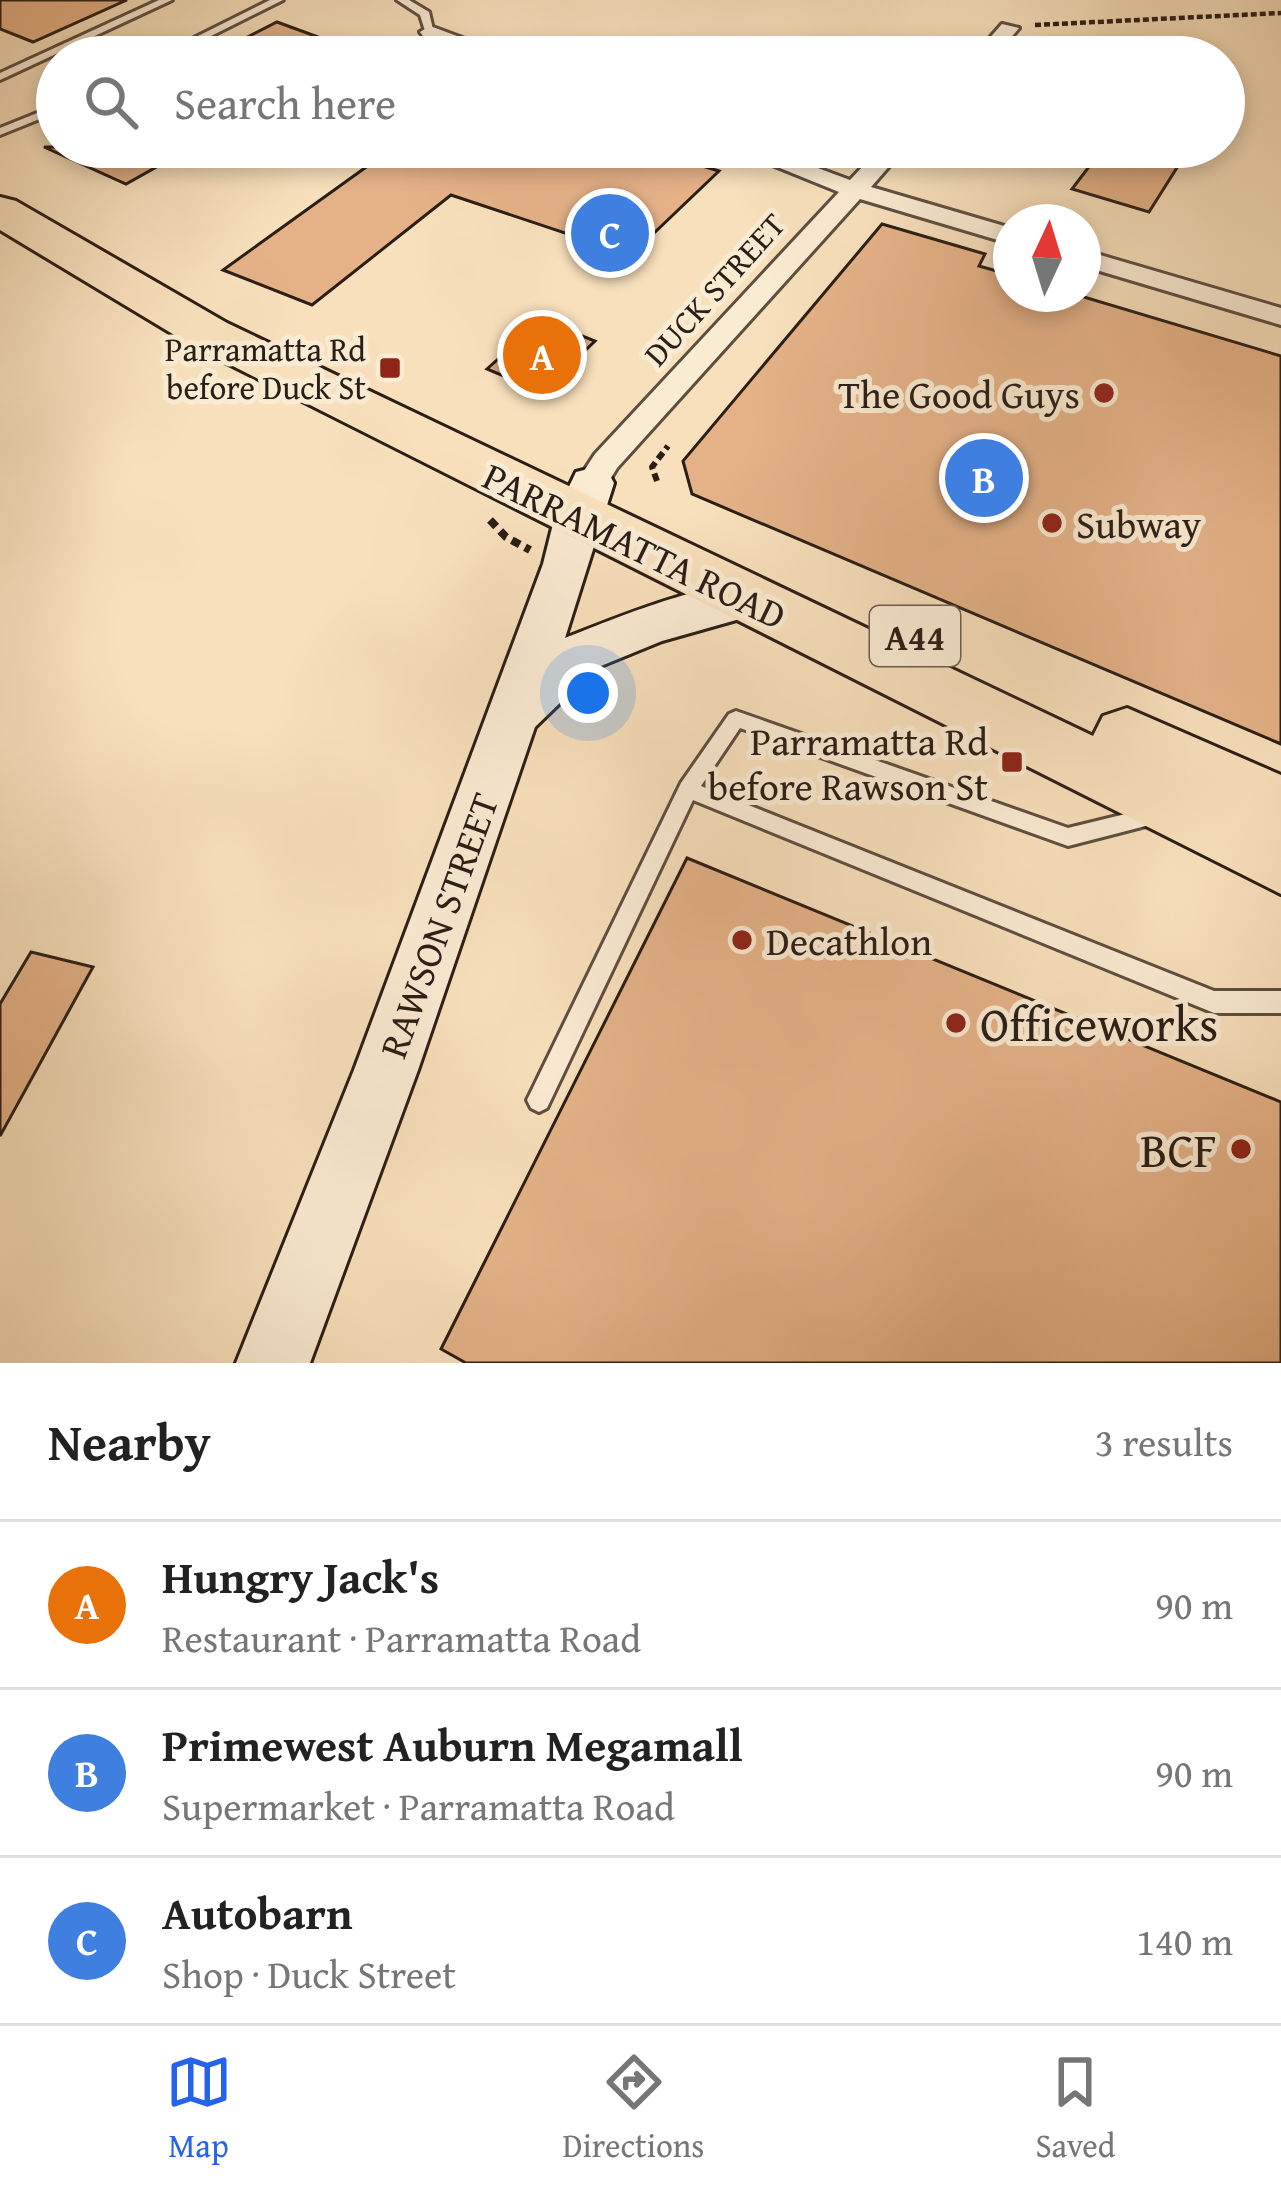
<!DOCTYPE html>
<meta charset="utf-8">
<style>
body{margin:0;font-family:"Gentium Book Plus",serif;background:#f2f2f2;color:#222}
.compass{position:absolute;left:993px;top:204px;width:108px;height:108px;border-radius:50%;background:#fff;box-shadow:0 6px 18px #0003;rotate:4deg}
.you{position:absolute;left:588px;top:693px;width:42px;height:42px;margin:-30px;border:9px solid #fff;border-radius:50%;background:#1a73e8;box-shadow:0 0 0 18px #1a73e833}
.badge{display:grid;place-items:center;width:78px;height:78px;border-radius:50%;background:#2563eb;color:#fff;font-size:39px;font-weight:700}
.pin{position:absolute;translate:-50% -50%;border:6px solid #fff;box-shadow:0 3px 12px #0006}
.list{margin:0;padding:0;list-style:none}
h2{display:flex;justify-content:space-between;align-items:center;height:156px;margin:0;padding:0 48px;font-size:51px}
h2 small{font-size:39px;font-weight:400;color:#767676}
.list li{display:grid;grid-template-columns:78px 1fr auto;gap:36px;align-items:center;box-sizing:border-box;height:168px;padding:0 48px;border-top:3px solid #e0e0e0}
.list b{display:block;font-size:45px;white-space:nowrap}
.list p{margin:0;font-size:39px;white-space:nowrap;color:#767676}
.list em{font-size:39px;font-style:normal;color:#767676}
.icon{flex:none;width:66px;height:66px;fill:none;stroke:currentColor;stroke-width:2;stroke-linecap:round;stroke-linejoin:round}
.map{position:relative;flex:none;width:1281px;height:1363px;overflow:hidden}
.search{position:absolute;background:#fff;box-shadow:0 6px 18px #0003;left:36px;right:36px;top:36px;height:132px;display:flex;align-items:center;gap:30px;box-sizing:border-box;padding:0 42px;border-radius:66px;color:#767676;font-size:45px}
.sheet{height:660px;background:#fff}
nav{display:flex;justify-content:space-around;align-items:center;box-sizing:border-box;height:168px;border-top:3px solid #e0e0e0;background:#fff;font-size:33px;color:#767676}
nav a{display:grid;justify-items:center;gap:6px}
nav .on{color:#2563eb}
.map>svg:first-child{display:block}
.building{fill:#e5b288;stroke:#2b1e16;stroke-width:3}
.lines{fill:none;stroke-linecap:round;stroke-linejoin:round}
.lane-casing{stroke:#5e4e40;stroke-width:6}
.street-casing{stroke:#5e4e40;stroke-width:6}
.secondary-casing{stroke:#2b1e16;stroke-width:6}
.highway-casing{stroke:#2b1e16;stroke-width:6}
.path-far2{stroke:#2b1e16;stroke-width:4.5;stroke-dasharray:6 3;stroke-linecap:butt}
.path-far1{stroke:#2b1e16;stroke-width:6;stroke-dasharray:8 4.5;stroke-linecap:butt}
.path{stroke:#2b1e16;stroke-width:8;stroke-dasharray:9 6;stroke-linecap:butt}
.lane{fill:#faebd3;fill-rule:evenodd}
.street{fill:#faebd3;fill-rule:evenodd}
.secondary{fill:#faebd3;fill-rule:evenodd}
.highway{fill:#f8e0bc;fill-rule:evenodd}
.poi-dot{fill:#8f2418;stroke:#faebd3;stroke-width:4.5}
.labels{text-anchor:middle;dominant-baseline:central;stroke-width:10;stroke-linejoin:round;paint-order:stroke}
.far-street-label{font-size:33px;fill:#2b1e16;stroke:#faebd3}
.far-poi-label{font-size:33px;fill:#2b1e16;stroke:#faebd3;text-anchor:end}
.shield{fill:#faebd3;stroke:#695c4f;stroke-width:3}
.shield-label{font-size:36px;font-weight:bold;fill:#2b1e16}
.poi-label{font-size:39px;fill:#2b1e16;stroke:#faebd3;text-anchor:end}
.street-label{font-size:39px;fill:#2b1e16;stroke:#faebd3}
.near-poi-label{font-size:48px;fill:#2b1e16;stroke:#faebd3;text-anchor:start}
</style>
<div class="map">
<svg width="1281" height="1363" viewBox="0 0 1281 1363">
<rect width="100%" height="100%" fill="#f8e0bc"/>
<filter id="stains"><feTurbulence type="fractalNoise" baseFrequency=".00167" numOctaves="4"/><feColorMatrix values="0 0 0 0 .2 0 0 0 0 .09 0 0 0 0 .02 0 0 0 .5 -.17"/></filter>
<radialGradient id="worn" r=".72"><stop offset=".6" stop-color="#630" stop-opacity="0"/><stop offset="1" stop-color="#630" stop-opacity=".3"/></radialGradient>
<g class="building">
<path d="M 0,0 L 127,0 L 33,42 L 0,29 Z"/>
<path d="M 277,22 L 362,53 L 362,57 L 208,57 Z"/>
<path d="M 44,147 L 192,147 L 126,184 Z"/>
<path d="M 394,147 L 612,147 L 658,161 L 666,155 L 719,171 L 631,255 L 451,195 L 312,305 L 223,270 Z"/>
<path d="M 1104,147 L 1190,147 L 1149,212 L 1072,189 Z"/>
<path d="M 882,224 L 985,254 L 979,266 L 1011,275 L 1011,294 L 1074,294 L 1281,356 L 1281,744 L 692,494 L 683,461 Z"/>
<path d="M 542,320 L 595,341 L 542,392 L 487,369 Z"/>
<path d="M 687,858 L 1281,1102 L 1281,1363 L 466,1363 L 441,1349 Z"/>
<path d="M 31,952 L 93,967 L 0,1136 L 0,1004 Z"/>
</g>
<g class="lines">
<g class="lane-casing">
<g id="lane">
<path d="M 159,0 L 172,0 L 0,80 L 0,73 Z"/>
<path d="M 270,0 L 283,0 L 169,57 L 156,57 Z"/>
<path d="M 397,0 L 409,0 L 429,12 L 434,34 L 426,34 L 420,15 Z"/>
<path d="M 57,105 L 57,112 L 0,135 L 0,128 Z"/>
<path d="M 736,711 L 1068,828 L 1158,806 L 1165,809 L 1168,815 L 1165,821 L 1068,846 L 740,728 L 701,786 L 1214,991 L 1281,991 L 1281,1013 L 1214,1013 L 693,800 L 547,1108 L 539,1112 L 531,1108 L 527,1100 L 531,1092 L 681,783 L 729,714 Z"/>
</g>
</g>
<g class="street-casing">
<g id="street">
<path d="M 1002,24 L 1019,28 L 995,57 L 973,57 Z"/>
<path d="M 430,26 L 503,53 L 507,57 L 477,57 L 423,36 L 420,32 Z"/>
<path d="M 728,147 L 761,147 L 850,180 L 881,147 L 906,147 L 871,187 L 1011,228 L 1011,244 L 860,199 L 617,468 L 603,491 L 581,491 L 576,483 L 595,454 L 839,192 Z"/>
<path d="M 1083,250 L 1281,308 L 1281,325 L 1083,266 Z"/>
</g>
</g>
<g class="secondary-casing">
<path id="secondary" d="M 592,468 L 608,472 L 614,483 L 565,638 C 609,621 719,574 761,587 L 768,600 L 761,613 L 662,641 L 596,668 L 535,727 L 418,1070 L 310,1363 L 236,1363 L 354,1070 L 543,564 L 555,516 L 576,472 Z"/>
</g>
<g class="highway-casing">
<path id="highway" d="M 0,197 L 16,201 L 227,323 L 1093,736 L 1103,716 L 1127,708 L 1281,775 L 1281,894 L 191,345 L 0,230 Z"/>
</g>
<path class="path-far2" d="M 1035,25 L 1281,13"/>
<path class="path-far1" d="M 657,481 L 652,467 L 668,446"/>
<path class="path" d="M 490,520 L 506,537 L 530,550"/>
<use href="#lane" class="lane"/>
<use href="#street" class="street"/>
<use href="#secondary" class="secondary"/>
<use href="#highway" class="highway"/>
</g>
<g class="poi-dot">
<rect x="378" y="356" width="24" height="24" rx="6"/>
<circle cx="1104" cy="393" r="12"/>
<circle cx="1052" cy="523" r="12"/>
<rect x="1000" y="750" width="24" height="24" rx="6"/>
<circle cx="742" cy="940" r="12"/>
<circle cx="956" cy="1023" r="12"/>
<circle cx="1241" cy="1149" r="12"/>
</g>
<g class="labels">
<g class="far-street-label">
<text transform="translate(714 289) rotate(-48)">DUCK STREET</text>
</g>
<g class="far-poi-label">
<text x="366" y="349">Parramatta Rd<tspan x="366" dy="38">before Duck St</tspan></text>
</g>
<rect class="shield" x="870" y="606" width="90" height="60" rx="9"/>
<g class="shield-label">
<text x="915" y="636">A44</text>
</g>
<g class="poi-label">
<text x="1080" y="393">The Good Guys</text>
<text x="1076" y="523" text-anchor="start">Subway</text>
<text x="988" y="740">Parramatta Rd<tspan x="988" dy="45">before Rawson St</tspan></text>
<text x="766" y="940" text-anchor="start">Decathlon</text>
</g>
<g class="street-label">
<text transform="translate(635 545) rotate(26)">PARRAMATTA ROAD</text>
<text transform="translate(438 925) rotate(-70)">RAWSON STREET</text>
</g>
<g class="near-poi-label">
<text x="980" y="1023">Officeworks</text>
<text x="1217" y="1149" text-anchor="end">BCF</text>
</g>
</g>
<rect width="100%" height="100%" filter="url(#stains)"/>
<rect width="100%" height="100%" fill="url(#worn)"/>
</svg>
<svg class="compass" viewBox="-18 -18 36 36"><path d="M0-13l5 13h-10z" fill="#e53935"/><path d="M0 13l5-13h-10z" fill="#767676"/></svg>
<div class="you"></div>
<div class="pin badge" style="left:542px;top:355px;background:#e8710a">A</div>
<div class="pin badge" style="left:984px;top:478px;background:#3f7fe0">B</div>
<div class="pin badge" style="left:610px;top:233px;background:#3f7fe0">C</div>
<div class="search"><svg class="icon" aria-label="search" viewBox="0 0 24 24"><circle cx="10" cy="10" r="6"/><path d="M15 15l6 6"/></svg>Search here</div>
</div>
<section class="sheet">
<h2>Nearby<small>3 results</small></h2>
<ul class="list">
<li><span class="badge" style="background:#e8710a">A</span><div><b>Hungry Jack's</b><p>Restaurant · Parramatta Road</p></div><em>90 m</em></li>
<li><span class="badge" style="background:#3f7fe0">B</span><div><b>Primewest Auburn Megamall</b><p>Supermarket · Parramatta Road</p></div><em>90 m</em></li>
<li><span class="badge" style="background:#3f7fe0">C</span><div><b>Autobarn</b><p>Shop · Duck Street</p></div><em>140 m</em></li>
</ul>
</section>
<nav>
<a class="on"><svg class="icon" aria-label="map" viewBox="0 0 24 24"><path d="M3 6l6-2 6 2 6-2v14l-6 2-6-2-6 2zM9 4v14M15 6v14"/></svg>Map</a>
<a><svg class="icon" aria-label="directions" viewBox="0 0 24 24"><path d="M12 3l9 9-9 9-9-9zM9 14v-3h6M13 9l2 2-2 2"/></svg>Directions</a>
<a><svg class="icon" aria-label="saved" viewBox="0 0 24 24"><path d="M7 4h10v16l-5-4-5 4z"/></svg>Saved</a>
</nav>
